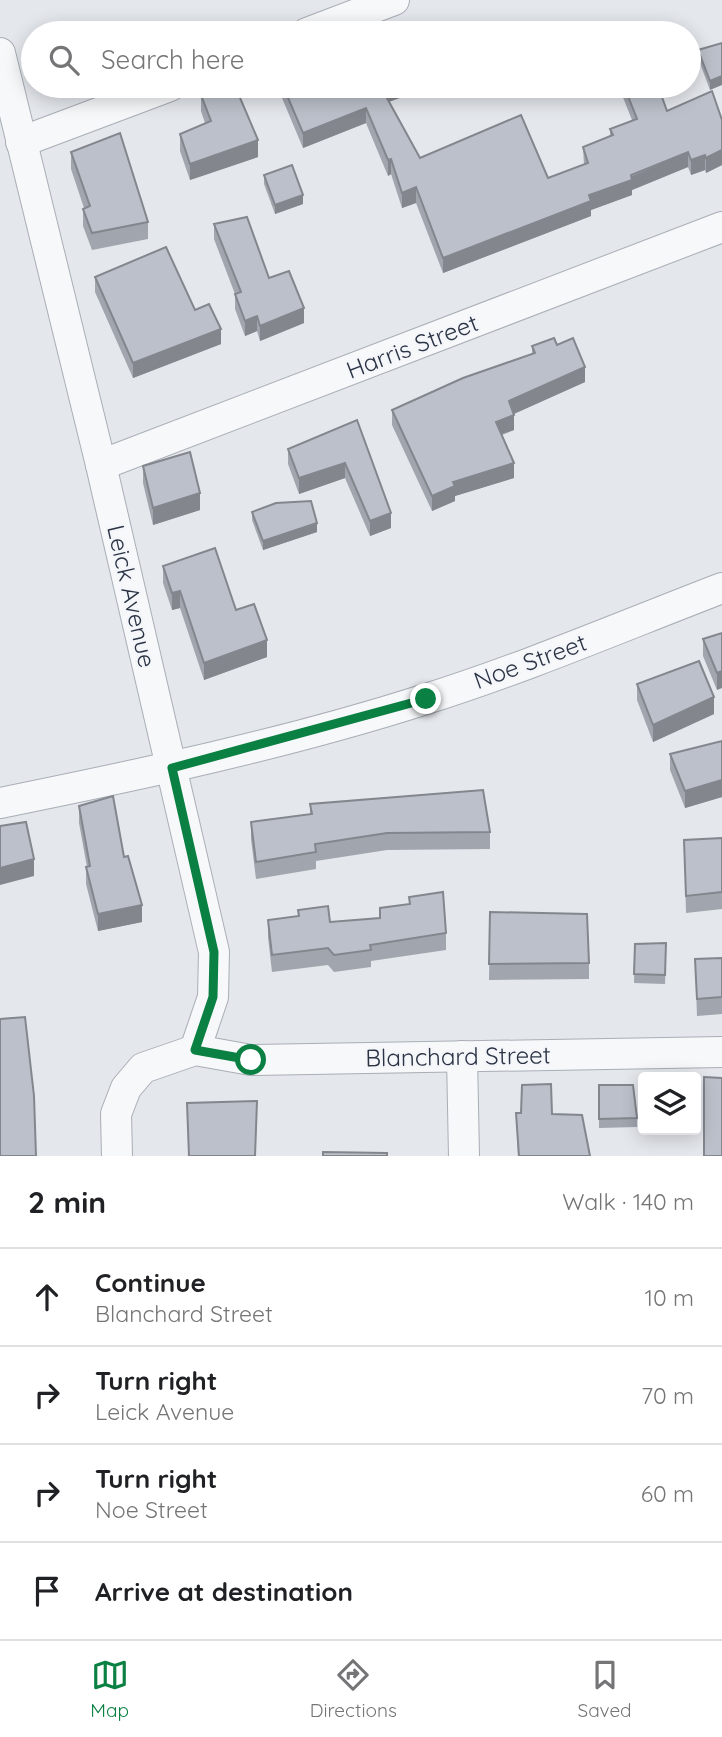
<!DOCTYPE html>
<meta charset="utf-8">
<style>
body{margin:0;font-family:Quicksand,sans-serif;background:#f6f6f6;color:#202124}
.controls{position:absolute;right:21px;bottom:21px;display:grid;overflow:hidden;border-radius:7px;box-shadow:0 4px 18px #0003}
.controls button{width:63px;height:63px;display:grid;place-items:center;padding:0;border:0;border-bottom:2px solid #e0e0e0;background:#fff;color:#202124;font:35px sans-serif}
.stop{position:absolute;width:21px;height:21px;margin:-16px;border:5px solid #0b8043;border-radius:50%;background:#fff}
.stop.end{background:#0b8043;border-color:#fff;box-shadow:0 2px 7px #0008}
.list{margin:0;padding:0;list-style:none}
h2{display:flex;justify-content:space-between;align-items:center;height:91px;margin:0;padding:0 28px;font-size:30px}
h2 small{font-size:23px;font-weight:400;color:#757577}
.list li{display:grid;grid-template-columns:46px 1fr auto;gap:21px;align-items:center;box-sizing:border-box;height:98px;padding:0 28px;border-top:2px solid #e0e0e0}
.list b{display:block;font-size:26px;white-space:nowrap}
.list p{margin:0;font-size:23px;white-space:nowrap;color:#757577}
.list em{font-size:23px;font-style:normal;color:#757577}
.icon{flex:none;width:38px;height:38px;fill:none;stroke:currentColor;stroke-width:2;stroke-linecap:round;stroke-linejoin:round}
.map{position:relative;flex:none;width:722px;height:1156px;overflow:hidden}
.search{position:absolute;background:#fff;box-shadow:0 4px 18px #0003;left:21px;right:21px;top:21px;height:77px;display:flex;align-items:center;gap:18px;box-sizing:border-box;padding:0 24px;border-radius:38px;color:#757577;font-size:26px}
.sheet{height:483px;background:#fff}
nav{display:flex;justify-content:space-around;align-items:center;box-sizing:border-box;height:98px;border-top:2px solid #e0e0e0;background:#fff;font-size:19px;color:#757577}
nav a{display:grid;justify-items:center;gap:4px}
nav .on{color:#0b8043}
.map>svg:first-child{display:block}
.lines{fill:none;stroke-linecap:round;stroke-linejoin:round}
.minor-casing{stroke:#a9aeb7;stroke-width:32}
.minor{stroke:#f7f8fa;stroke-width:30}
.wall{fill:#a1a5ae}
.shaded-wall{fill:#83868d}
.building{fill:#bbc0ca;stroke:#83868d;stroke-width:2}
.route{stroke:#0b8043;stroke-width:9}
.labels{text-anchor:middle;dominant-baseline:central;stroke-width:5;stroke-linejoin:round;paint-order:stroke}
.street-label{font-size:24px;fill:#2b3445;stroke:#f4f6f9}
</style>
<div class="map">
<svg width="722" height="1156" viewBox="0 0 722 1156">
<rect width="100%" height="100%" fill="#e4e7ec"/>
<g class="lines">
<g class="minor-casing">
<g id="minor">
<path d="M 307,33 L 394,0"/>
<path d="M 0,53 L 101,465 L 214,952 L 213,997 L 195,1050"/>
<path d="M 21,142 L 170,86"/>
<path d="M 101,465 L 722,227"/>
<path d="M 0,803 C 143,774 285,744 423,700 C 525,668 623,626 722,588"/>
<path d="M 462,1056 L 464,1156"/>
<path d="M 117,1156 L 116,1114 L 126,1088 L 143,1068 L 195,1050 L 251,1060 L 722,1052"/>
</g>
</g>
<use href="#minor" class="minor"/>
</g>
<g class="wall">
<path d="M 722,43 L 710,90 L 698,58 L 698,50 Z"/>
<path d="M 282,86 L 408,86 L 408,95 L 389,102 L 420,158 L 548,178 L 584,165 L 583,147 L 610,136 L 610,129 L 632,120 L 620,90 L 620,86 L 658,86 L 667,111 L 722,120 L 722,165 L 706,173 L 705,170 L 691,175 L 688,167 L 632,190 L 632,195 L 591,210 L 591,216 L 443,273 L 416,203 L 402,208 L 391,174 L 388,176 L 366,123 L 303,148 L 282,98 Z"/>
<path d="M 201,95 L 258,157 L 190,180 L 180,151 L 180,134 L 205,123 L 201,111 Z"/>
<path d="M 71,152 L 148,222 L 148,239 L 92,250 L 83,226 L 83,209 L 84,208 L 71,169 Z"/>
<path d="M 264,175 L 303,204 L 275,214 L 264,184 Z"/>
<path d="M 214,224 L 269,278 L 304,323 L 260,341 L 257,331 L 245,336 L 235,309 L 235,294 L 214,239 Z"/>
<path d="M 95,277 L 195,310 L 221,344 L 133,378 L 95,292 Z"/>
<path d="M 557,345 L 585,382 L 514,414 L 514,430 L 502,435 L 514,478 L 455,496 L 455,501 L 432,511 L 392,425 L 392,410 L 532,354 L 532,346 Z"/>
<path d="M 357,420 L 391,528 L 370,536 L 345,478 L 299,494 L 288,464 L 288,449 Z"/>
<path d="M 143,466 L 200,510 L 153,525 L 143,483 Z"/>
<path d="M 252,512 L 317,532 L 263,550 L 252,520 Z"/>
<path d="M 163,566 L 236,610 L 267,657 L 204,680 L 180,608 L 172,610 L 163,583 Z"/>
<path d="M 722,633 L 717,690 L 703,656 L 703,639 Z"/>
<path d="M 637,684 L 714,714 L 653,742 L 637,700 Z"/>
<path d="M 722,741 L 722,797 L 685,808 L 670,770 L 670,754 Z"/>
<path d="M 310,804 L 490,832 L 490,849 L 387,850 L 316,861 L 316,869 L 256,879 L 251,839 L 251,822 L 310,814 Z"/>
<path d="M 79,806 L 124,857 L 142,922 L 98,931 L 86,884 L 86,867 L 87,867 L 79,823 Z"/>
<path d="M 722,838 L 722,909 L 686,913 L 684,840 Z"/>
<path d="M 409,897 L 446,933 L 446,950 L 371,961 L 371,967 L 334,972 L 328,965 L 272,972 L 268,937 L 268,920 L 330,922 L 380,918 L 380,908 L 409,904 Z"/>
<path d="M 490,912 L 589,963 L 589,979 L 489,980 Z"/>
<path d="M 635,944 L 666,952 L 665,984 L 634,983 Z"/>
<path d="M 722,958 L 722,1014 L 697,1016 L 695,959 Z"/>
<path d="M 599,1085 L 637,1118 L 637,1127 L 599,1128 Z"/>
<path d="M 516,1113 L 552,1114 L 590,1156 L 518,1156 Z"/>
</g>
<g class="shaded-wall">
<path d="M 722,76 L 722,85 L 710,90 L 710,81 Z"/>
<path d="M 392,86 L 408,86 L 408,95 L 382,104 L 382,89 Z"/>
<path d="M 366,108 L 366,123 L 303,148 L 303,133 Z"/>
<path d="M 258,140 L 258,157 L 190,180 L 190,164 Z"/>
<path d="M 722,150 L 722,165 L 706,173 L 706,158 Z"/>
<path d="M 688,152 L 688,167 L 632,190 L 632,195 L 591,210 L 591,216 L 443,273 L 443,258 Z"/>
<path d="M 705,155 L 705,170 L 691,175 L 691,160 Z"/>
<path d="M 391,159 L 391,174 L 388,176 L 388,160 Z"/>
<path d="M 416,187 L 416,203 L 402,208 L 402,193 Z"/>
<path d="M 303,195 L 303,204 L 275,214 L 275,205 Z"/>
<path d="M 304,308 L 304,323 L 260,341 L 260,326 Z"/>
<path d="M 257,316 L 257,331 L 245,336 L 245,321 Z"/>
<path d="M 221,329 L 221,344 L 133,378 L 133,363 Z"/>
<path d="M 585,367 L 585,382 L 509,416 L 509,401 Z"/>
<path d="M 514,415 L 514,430 L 496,436 L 496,422 Z"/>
<path d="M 345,463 L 345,478 L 299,494 L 299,478 Z"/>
<path d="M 514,463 L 514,478 L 455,496 L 455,501 L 432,511 L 432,496 L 453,482 Z"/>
<path d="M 200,493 L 200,510 L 153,525 L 153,508 Z"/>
<path d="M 391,513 L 391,528 L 370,536 L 370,521 Z"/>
<path d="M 317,523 L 317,532 L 263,550 L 263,541 Z"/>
<path d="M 180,591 L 180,608 L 172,610 L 172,593 Z"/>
<path d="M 267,640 L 267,657 L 204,680 L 204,663 Z"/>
<path d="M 722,671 L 722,688 L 717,690 L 717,673 Z"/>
<path d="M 714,697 L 714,714 L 653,742 L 653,725 Z"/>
<path d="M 722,780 L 722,797 L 685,808 L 685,791 Z"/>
<path d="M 34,859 L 34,876 L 0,885 L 0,868 Z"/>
<path d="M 142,905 L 142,922 L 98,931 L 98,914 Z"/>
</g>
<g class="building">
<path d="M 387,27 L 389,33 L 373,33 Z"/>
<path d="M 722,43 L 722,76 L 710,81 L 698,50 Z"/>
<path d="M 224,86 L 235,86 L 258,140 L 190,164 L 180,134 L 211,121 L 201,95 Z"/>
<path d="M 283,86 L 392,86 L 382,89 L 420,158 L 521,115 L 548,178 L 588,163 L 583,147 L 613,135 L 610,129 L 637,119 L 624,86 L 658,86 L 667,111 L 712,91 L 722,120 L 722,150 L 706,158 L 705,155 L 691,160 L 688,152 L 631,175 L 632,180 L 589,195 L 591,201 L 443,258 L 416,187 L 402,193 L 391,159 L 388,160 L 366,108 L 303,133 Z"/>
<path d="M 120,133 L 148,222 L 92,233 L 83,209 L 90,206 L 71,152 Z"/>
<path d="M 292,165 L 303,195 L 275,205 L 264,175 Z"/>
<path d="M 247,217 L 269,278 L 289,271 L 304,308 L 260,326 L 257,316 L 245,321 L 235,294 L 241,292 L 214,224 Z"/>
<path d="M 166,247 L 195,310 L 209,304 L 221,329 L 133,363 L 95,277 Z"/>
<path d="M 554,338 L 557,345 L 573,338 L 585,367 L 509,401 L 514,415 L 496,422 L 514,463 L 453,482 L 455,486 L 432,496 L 392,410 L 463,378 L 535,353 L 532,346 Z"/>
<path d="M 357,420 L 391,513 L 370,521 L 345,463 L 299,478 L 288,449 Z"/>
<path d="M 190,452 L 200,493 L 153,508 L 143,466 Z"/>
<path d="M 311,501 L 317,523 L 263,541 L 252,512 L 276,503 Z"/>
<path d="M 215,548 L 236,610 L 254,604 L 267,640 L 204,663 L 180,591 L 172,593 L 163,566 Z"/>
<path d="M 722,633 L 722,671 L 717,673 L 703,639 Z"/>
<path d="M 699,661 L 714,697 L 653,725 L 637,684 Z"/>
<path d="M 722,741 L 722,780 L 685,791 L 670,754 Z"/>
<path d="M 483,790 L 490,832 L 387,833 L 315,844 L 316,852 L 256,862 L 251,822 L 312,814 L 310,804 Z"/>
<path d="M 113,796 L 124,857 L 128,856 L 142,905 L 98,914 L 86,867 L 90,866 L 79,806 Z"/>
<path d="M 26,822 L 34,859 L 0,868 L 0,826 Z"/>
<path d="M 722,838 L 722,892 L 686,896 L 684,840 Z"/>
<path d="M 443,892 L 446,933 L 370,945 L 371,950 L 334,955 L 328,948 L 272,955 L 268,920 L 299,916 L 298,910 L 328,906 L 330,922 L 380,918 L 380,908 L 410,904 L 409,897 Z"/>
<path d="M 490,912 L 587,914 L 589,963 L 489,964 Z"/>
<path d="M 666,943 L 665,975 L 634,974 L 635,944 Z"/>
<path d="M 722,958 L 722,997 L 697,999 L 695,959 Z"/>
<path d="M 25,1017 L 34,1096 L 36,1156 L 0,1156 L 0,1019 Z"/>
<path d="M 704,1077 L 722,1078 L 722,1156 L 704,1156 Z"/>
<path d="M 551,1084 L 552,1114 L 582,1115 L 590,1156 L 519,1156 L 516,1113 L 521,1113 L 522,1085 Z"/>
<path d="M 599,1085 L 633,1085 L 637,1118 L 599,1119 Z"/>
<path d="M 257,1101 L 255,1156 L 189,1156 L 187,1103 Z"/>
<path d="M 323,1152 L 387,1153 L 387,1156 L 323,1156 Z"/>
</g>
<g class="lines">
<path class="route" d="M 251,1060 L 195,1050 L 213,997 L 214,952 L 172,768 L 426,699"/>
</g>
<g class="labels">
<g class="street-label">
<text transform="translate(412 346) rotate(-21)">Harris Street</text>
<text transform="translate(132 596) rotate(77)">Leick Avenue</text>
<text transform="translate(530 661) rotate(-20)">Noe Street</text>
<text transform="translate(458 1056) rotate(-1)">Blanchard Street</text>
</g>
</g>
</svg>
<div class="controls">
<button><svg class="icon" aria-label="layers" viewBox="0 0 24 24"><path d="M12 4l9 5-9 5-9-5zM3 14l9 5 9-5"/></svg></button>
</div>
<div class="stop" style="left:251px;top:1060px"></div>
<div class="stop end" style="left:426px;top:699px"></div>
<div class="search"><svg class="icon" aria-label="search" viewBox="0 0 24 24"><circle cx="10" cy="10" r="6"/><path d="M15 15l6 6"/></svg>Search here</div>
</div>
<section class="sheet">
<h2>2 min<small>Walk · 140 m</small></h2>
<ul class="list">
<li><svg class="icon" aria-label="ahead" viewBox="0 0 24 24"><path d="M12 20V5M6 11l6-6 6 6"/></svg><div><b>Continue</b><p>Blanchard Street</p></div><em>10 m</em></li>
<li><svg class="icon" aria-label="right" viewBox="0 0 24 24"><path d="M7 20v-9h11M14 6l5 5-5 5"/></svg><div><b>Turn right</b><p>Leick Avenue</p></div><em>70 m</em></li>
<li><svg class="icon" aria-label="right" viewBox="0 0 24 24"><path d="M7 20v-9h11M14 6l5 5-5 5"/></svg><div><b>Turn right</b><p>Noe Street</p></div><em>60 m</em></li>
<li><svg class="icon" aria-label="arrive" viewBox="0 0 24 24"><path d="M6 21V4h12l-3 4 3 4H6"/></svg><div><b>Arrive at destination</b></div></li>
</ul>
</section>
<nav>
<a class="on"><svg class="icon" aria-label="map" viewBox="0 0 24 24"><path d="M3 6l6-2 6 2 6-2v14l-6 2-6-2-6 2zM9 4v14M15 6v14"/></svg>Map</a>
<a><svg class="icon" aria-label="directions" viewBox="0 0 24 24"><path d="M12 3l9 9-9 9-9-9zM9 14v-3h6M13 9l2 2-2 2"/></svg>Directions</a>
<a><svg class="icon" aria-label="saved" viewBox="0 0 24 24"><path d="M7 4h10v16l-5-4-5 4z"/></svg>Saved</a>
</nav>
